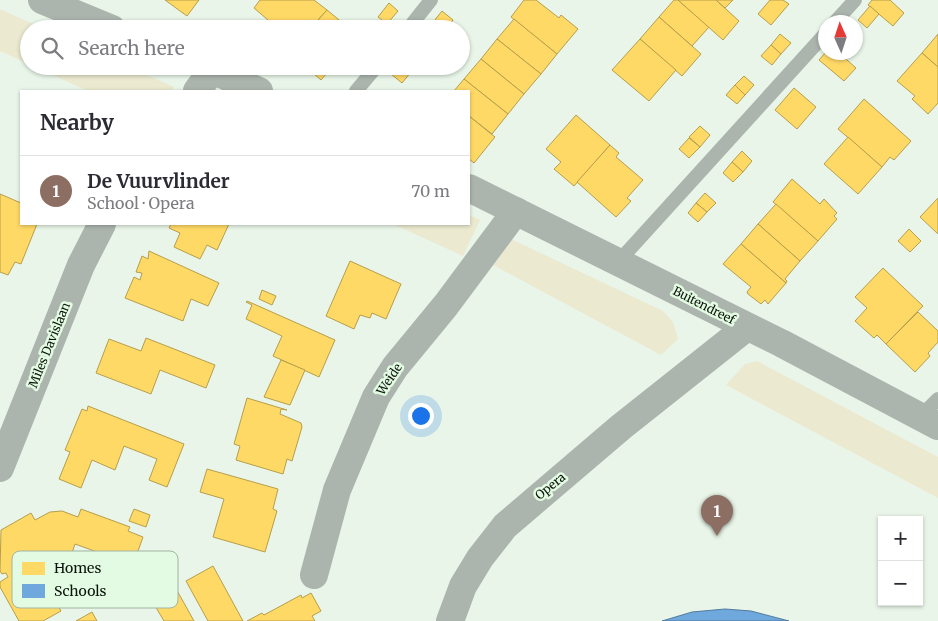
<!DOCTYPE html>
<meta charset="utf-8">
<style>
body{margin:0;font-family:Merriweather,serif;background:#f7f7f7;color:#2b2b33}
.controls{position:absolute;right:15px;bottom:15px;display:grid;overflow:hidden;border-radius:0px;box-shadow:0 1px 4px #0004}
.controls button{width:45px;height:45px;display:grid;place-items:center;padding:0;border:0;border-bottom:1px solid #e1e1e2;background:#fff;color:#2b2b33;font:25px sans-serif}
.compass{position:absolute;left:818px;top:15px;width:45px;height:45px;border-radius:50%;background:#fff;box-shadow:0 1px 4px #0004;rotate:357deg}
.you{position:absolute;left:420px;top:415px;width:18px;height:18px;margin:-12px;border:4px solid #fff;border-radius:50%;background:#1a73e8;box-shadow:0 0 0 8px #1a73e833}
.badge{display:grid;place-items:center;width:32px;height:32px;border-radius:50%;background:#0b8043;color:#fff;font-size:16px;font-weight:700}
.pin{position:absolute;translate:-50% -41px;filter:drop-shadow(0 1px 2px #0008)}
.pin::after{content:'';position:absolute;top:26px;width:18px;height:15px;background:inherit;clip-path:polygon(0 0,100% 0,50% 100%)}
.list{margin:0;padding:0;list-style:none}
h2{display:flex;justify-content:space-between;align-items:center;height:65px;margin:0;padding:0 20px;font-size:21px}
h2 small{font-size:16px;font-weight:400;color:#7c7c81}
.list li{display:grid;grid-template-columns:32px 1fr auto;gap:15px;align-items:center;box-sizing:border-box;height:70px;padding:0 20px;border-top:1px solid #e1e1e2}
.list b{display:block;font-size:19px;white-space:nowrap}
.list p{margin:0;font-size:16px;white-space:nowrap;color:#7c7c81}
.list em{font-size:16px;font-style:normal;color:#7c7c81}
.icon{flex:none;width:28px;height:28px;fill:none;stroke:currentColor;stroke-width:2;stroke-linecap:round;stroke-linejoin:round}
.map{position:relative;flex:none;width:938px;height:621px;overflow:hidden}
.search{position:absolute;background:#fff;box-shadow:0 1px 4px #0004;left:20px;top:20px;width:450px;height:55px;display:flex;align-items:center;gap:12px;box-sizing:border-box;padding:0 18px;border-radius:28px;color:#7c7c81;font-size:19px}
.panel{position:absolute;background:#fff;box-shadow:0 1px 4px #0004;left:20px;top:90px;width:450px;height:135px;border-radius:0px}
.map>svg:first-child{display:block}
.green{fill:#ebead0}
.homes{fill:#ffd966;stroke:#b69e4b}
.schools{fill:#6fa8dc;stroke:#517b9d}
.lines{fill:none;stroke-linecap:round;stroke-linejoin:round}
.service{stroke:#acb4ae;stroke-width:14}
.minor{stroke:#acb4ae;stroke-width:28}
.labels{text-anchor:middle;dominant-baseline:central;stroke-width:5;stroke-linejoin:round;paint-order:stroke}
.street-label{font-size:12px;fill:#0b130b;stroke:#e2fbe2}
.key{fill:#e2fbe2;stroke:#a2b5a2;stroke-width:1}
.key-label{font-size:14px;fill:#0b130b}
</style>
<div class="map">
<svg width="938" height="621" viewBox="0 0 938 621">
<rect width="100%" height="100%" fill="#e8f5e8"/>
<g class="green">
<path d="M 0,9 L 44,29 L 29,29 L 29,64 L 0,51 Z"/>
<path d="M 33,66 L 127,66 L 174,87 L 172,91 L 88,91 Z"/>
<path d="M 469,215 L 480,220 L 463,256 L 393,224 L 469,224 Z"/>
<path d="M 511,239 L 663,311 L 673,322 L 678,339 L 661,355 L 493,265 Z"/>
<path d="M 757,361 L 938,457 L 938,498 L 726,385 L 745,364 Z"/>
</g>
<g class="homes">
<path d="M 165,0 L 199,0 L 187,16 Z"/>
<path d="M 260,0 L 314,0 L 327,10 L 310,29 L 261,29 L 268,20 L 254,8 Z"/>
<path d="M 524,0 L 536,0 L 559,18 L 561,15 L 578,29 L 557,54 L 511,17 Z"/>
<path d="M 674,0 L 678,0 L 709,27 L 692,46 L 659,17 Z"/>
<path d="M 678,0 L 716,0 L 739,21 L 723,40 Z"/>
<path d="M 716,0 L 733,0 L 725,8 Z"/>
<path d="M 770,0 L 783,0 L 789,4 L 771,25 L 758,14 Z"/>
<path d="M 872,0 L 890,0 L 904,13 L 893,26 L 868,5 Z"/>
<path d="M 389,3 L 398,11 L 387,24 L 378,17 Z"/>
<path d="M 870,6 L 879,14 L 867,28 L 858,20 Z"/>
<path d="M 327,10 L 350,29 L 310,29 Z"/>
<path d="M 442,11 L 453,20 L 447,29 L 434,21 Z"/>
<path d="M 659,17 L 701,54 L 682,76 L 640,39 Z"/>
<path d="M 514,19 L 557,54 L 541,74 L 497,39 Z"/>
<path d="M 434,21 L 444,29 L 428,29 Z"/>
<path d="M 780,34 L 791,43 L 781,54 L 771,45 Z"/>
<path d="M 938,34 L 938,67 L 922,53 Z"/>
<path d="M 497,39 L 541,74 L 524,94 L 481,59 Z"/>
<path d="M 640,39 L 676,70 L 649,101 L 612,70 Z"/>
<path d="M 771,45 L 781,54 L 772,65 L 761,56 Z"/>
<path d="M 826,52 L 838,52 L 856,68 L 844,81 L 819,60 Z"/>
<path d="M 922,53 L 938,67 L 938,103 L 928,114 L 912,99 L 915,96 L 897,81 Z"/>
<path d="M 481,59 L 524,94 L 508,114 L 464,79 Z"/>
<path d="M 305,66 L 333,66 L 321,80 Z"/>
<path d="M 397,66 L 405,66 L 411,72 L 402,83 L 391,74 Z"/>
<path d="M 744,76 L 754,85 L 745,95 L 735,85 Z"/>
<path d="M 464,79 L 508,114 L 492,134 L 469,116 L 469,91 L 454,91 Z"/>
<path d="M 735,85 L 745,95 L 737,104 L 726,95 Z"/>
<path d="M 794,88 L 816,107 L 797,129 L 775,110 Z"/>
<path d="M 864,99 L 911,141 L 894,160 L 890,157 L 882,167 L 838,129 Z"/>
<path d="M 576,115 L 610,145 L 574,186 L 554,169 L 561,162 L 546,149 Z"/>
<path d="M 469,116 L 495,137 L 474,163 L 469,159 Z"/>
<path d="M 700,126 L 710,135 L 700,147 L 689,137 Z"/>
<path d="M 848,137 L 882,167 L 858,194 L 824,164 Z"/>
<path d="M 689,138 L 700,147 L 689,158 L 679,149 Z"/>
<path d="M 610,145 L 619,153 L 616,157 L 643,180 L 627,198 L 631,201 L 616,217 L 577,182 Z"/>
<path d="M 742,151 L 752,161 L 743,172 L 732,162 Z"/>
<path d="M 732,162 L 743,172 L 733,182 L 723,173 Z"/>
<path d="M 792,179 L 820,204 L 824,199 L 837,213 L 834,216 L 837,219 L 818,241 L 773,202 Z"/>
<path d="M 705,193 L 716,203 L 707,212 L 696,203 Z"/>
<path d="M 0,194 L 21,203 L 21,224 L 37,224 L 21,264 L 15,262 L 8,275 L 0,272 Z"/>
<path d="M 938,198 L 938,234 L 920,217 Z"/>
<path d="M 696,203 L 707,212 L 698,222 L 688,213 Z"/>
<path d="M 776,204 L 818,241 L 800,261 L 758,224 Z"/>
<path d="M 171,224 L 229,224 L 217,250 L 207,245 L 200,259 L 174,247 L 180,233 L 169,228 Z"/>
<path d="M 758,224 L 800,261 L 785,279 L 787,281 L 786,283 L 741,244 Z"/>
<path d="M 909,229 L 921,241 L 910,252 L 898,241 Z"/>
<path d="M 741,244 L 786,283 L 768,304 L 765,300 L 761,304 L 748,294 L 747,292 L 751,287 L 723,264 Z"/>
<path d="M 149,251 L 219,283 L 208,306 L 191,299 L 183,321 L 125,298 L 134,277 L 140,280 L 142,273 L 136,272 L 142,256 L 148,259 Z"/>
<path d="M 350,261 L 401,284 L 386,319 L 372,313 L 370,318 L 360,315 L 354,329 L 326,316 Z"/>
<path d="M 883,268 L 923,306 L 886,344 L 877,335 L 874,338 L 855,321 L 867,308 L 855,297 Z"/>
<path d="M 262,290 L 276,296 L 272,305 L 259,299 Z"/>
<path d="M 247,301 L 335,340 L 319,377 L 273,356 L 282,336 L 246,319 L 252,305 L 246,302 Z"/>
<path d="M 918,312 L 938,331 L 938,342 L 928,353 L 930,356 L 915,372 L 886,344 Z"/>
<path d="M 146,338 L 215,365 L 206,388 L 160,370 L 151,394 L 96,373 L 109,339 L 141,351 Z"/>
<path d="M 281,360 L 305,370 L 290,405 L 264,397 Z"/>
<path d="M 247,398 L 287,410 L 281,409 L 280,414 L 301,423 L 302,427 L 292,461 L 287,459 L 283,474 L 236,460 L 240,446 L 234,444 Z"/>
<path d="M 88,406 L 184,444 L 167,487 L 149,480 L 157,459 L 124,446 L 115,470 L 92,460 L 81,488 L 59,479 L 70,452 L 65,450 L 82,409 L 87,411 Z"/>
<path d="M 207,469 L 278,489 L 273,509 L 277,511 L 265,552 L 213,537 L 224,499 L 200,492 Z"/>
<path d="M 81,509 L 130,527 L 128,531 L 143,537 L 133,565 L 75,544 L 72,553 L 67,551 L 66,555 L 53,556 L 51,553 L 47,555 L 45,551 L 28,559 L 31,564 L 34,562 L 61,611 L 43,621 L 19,621 L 0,587 L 0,582 L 8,577 L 6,573 L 2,574 L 0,571 L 1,530 L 31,513 L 35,520 L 50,512 L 62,511 L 78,517 Z"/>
<path d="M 134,509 L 150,515 L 146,527 L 129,521 Z"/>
<path d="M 213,566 L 243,621 L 208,621 L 186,581 Z"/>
<path d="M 165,569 L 194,621 L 164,621 L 151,599 L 159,595 L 150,578 Z"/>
<path d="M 311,593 L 321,611 L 312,616 L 315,621 L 247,621 L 262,613 L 264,615 L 301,595 L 302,598 Z"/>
<path d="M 92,612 L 97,621 L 76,621 Z"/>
</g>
<path class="schools" d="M 725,609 L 751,611 L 789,621 L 662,621 L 692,612 Z"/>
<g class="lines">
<g class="service">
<path d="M 835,22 L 855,0"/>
<path d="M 408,29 L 431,0"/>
<path d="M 356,91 L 377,66"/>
<path d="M 619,261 L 826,33"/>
<path d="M 921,416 L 938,399"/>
</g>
<g class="minor">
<path d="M 42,0 L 112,29"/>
<path d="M 203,66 L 259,91"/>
<path d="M 197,91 L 212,70"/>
<path d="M 469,188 L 781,343 L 938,426"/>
<path d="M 0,468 L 81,265 L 102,224"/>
<path d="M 314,575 L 337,490 L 376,397 L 395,367 L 446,305 L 516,211"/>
<path d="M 450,621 L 463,586 L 480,558 L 505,526 L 621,427 L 747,327"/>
</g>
</g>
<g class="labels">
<g class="street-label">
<text transform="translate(704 305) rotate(27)">Buitendreef</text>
<text transform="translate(49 345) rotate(-68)">Miles Davislaan</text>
<text transform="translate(389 379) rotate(-56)">Weide</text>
<text transform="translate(550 486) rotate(-39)">Opera</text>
</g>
</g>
<rect x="12" y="551" width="166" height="57" rx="8" class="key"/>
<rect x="22" y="562" width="23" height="13" fill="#ffd966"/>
<rect x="22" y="584" width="23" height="14" fill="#6fa8dc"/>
<g class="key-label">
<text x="54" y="573">Homes</text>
<text x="54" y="596">Schools</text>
</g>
</svg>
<div class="controls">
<button>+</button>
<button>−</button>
</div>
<svg class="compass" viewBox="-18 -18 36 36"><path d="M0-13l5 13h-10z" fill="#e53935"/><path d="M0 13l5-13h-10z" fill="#7c7c81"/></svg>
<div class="you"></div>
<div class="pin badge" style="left:717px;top:536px;background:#8d6e63">1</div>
<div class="search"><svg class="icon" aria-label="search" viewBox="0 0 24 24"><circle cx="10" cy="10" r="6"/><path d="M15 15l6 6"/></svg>Search here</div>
<section class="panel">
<h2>Nearby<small></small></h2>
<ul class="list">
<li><span class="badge" style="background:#8d6e63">1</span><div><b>De Vuurvlinder</b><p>School · Opera</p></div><em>70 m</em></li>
</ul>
</section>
</div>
